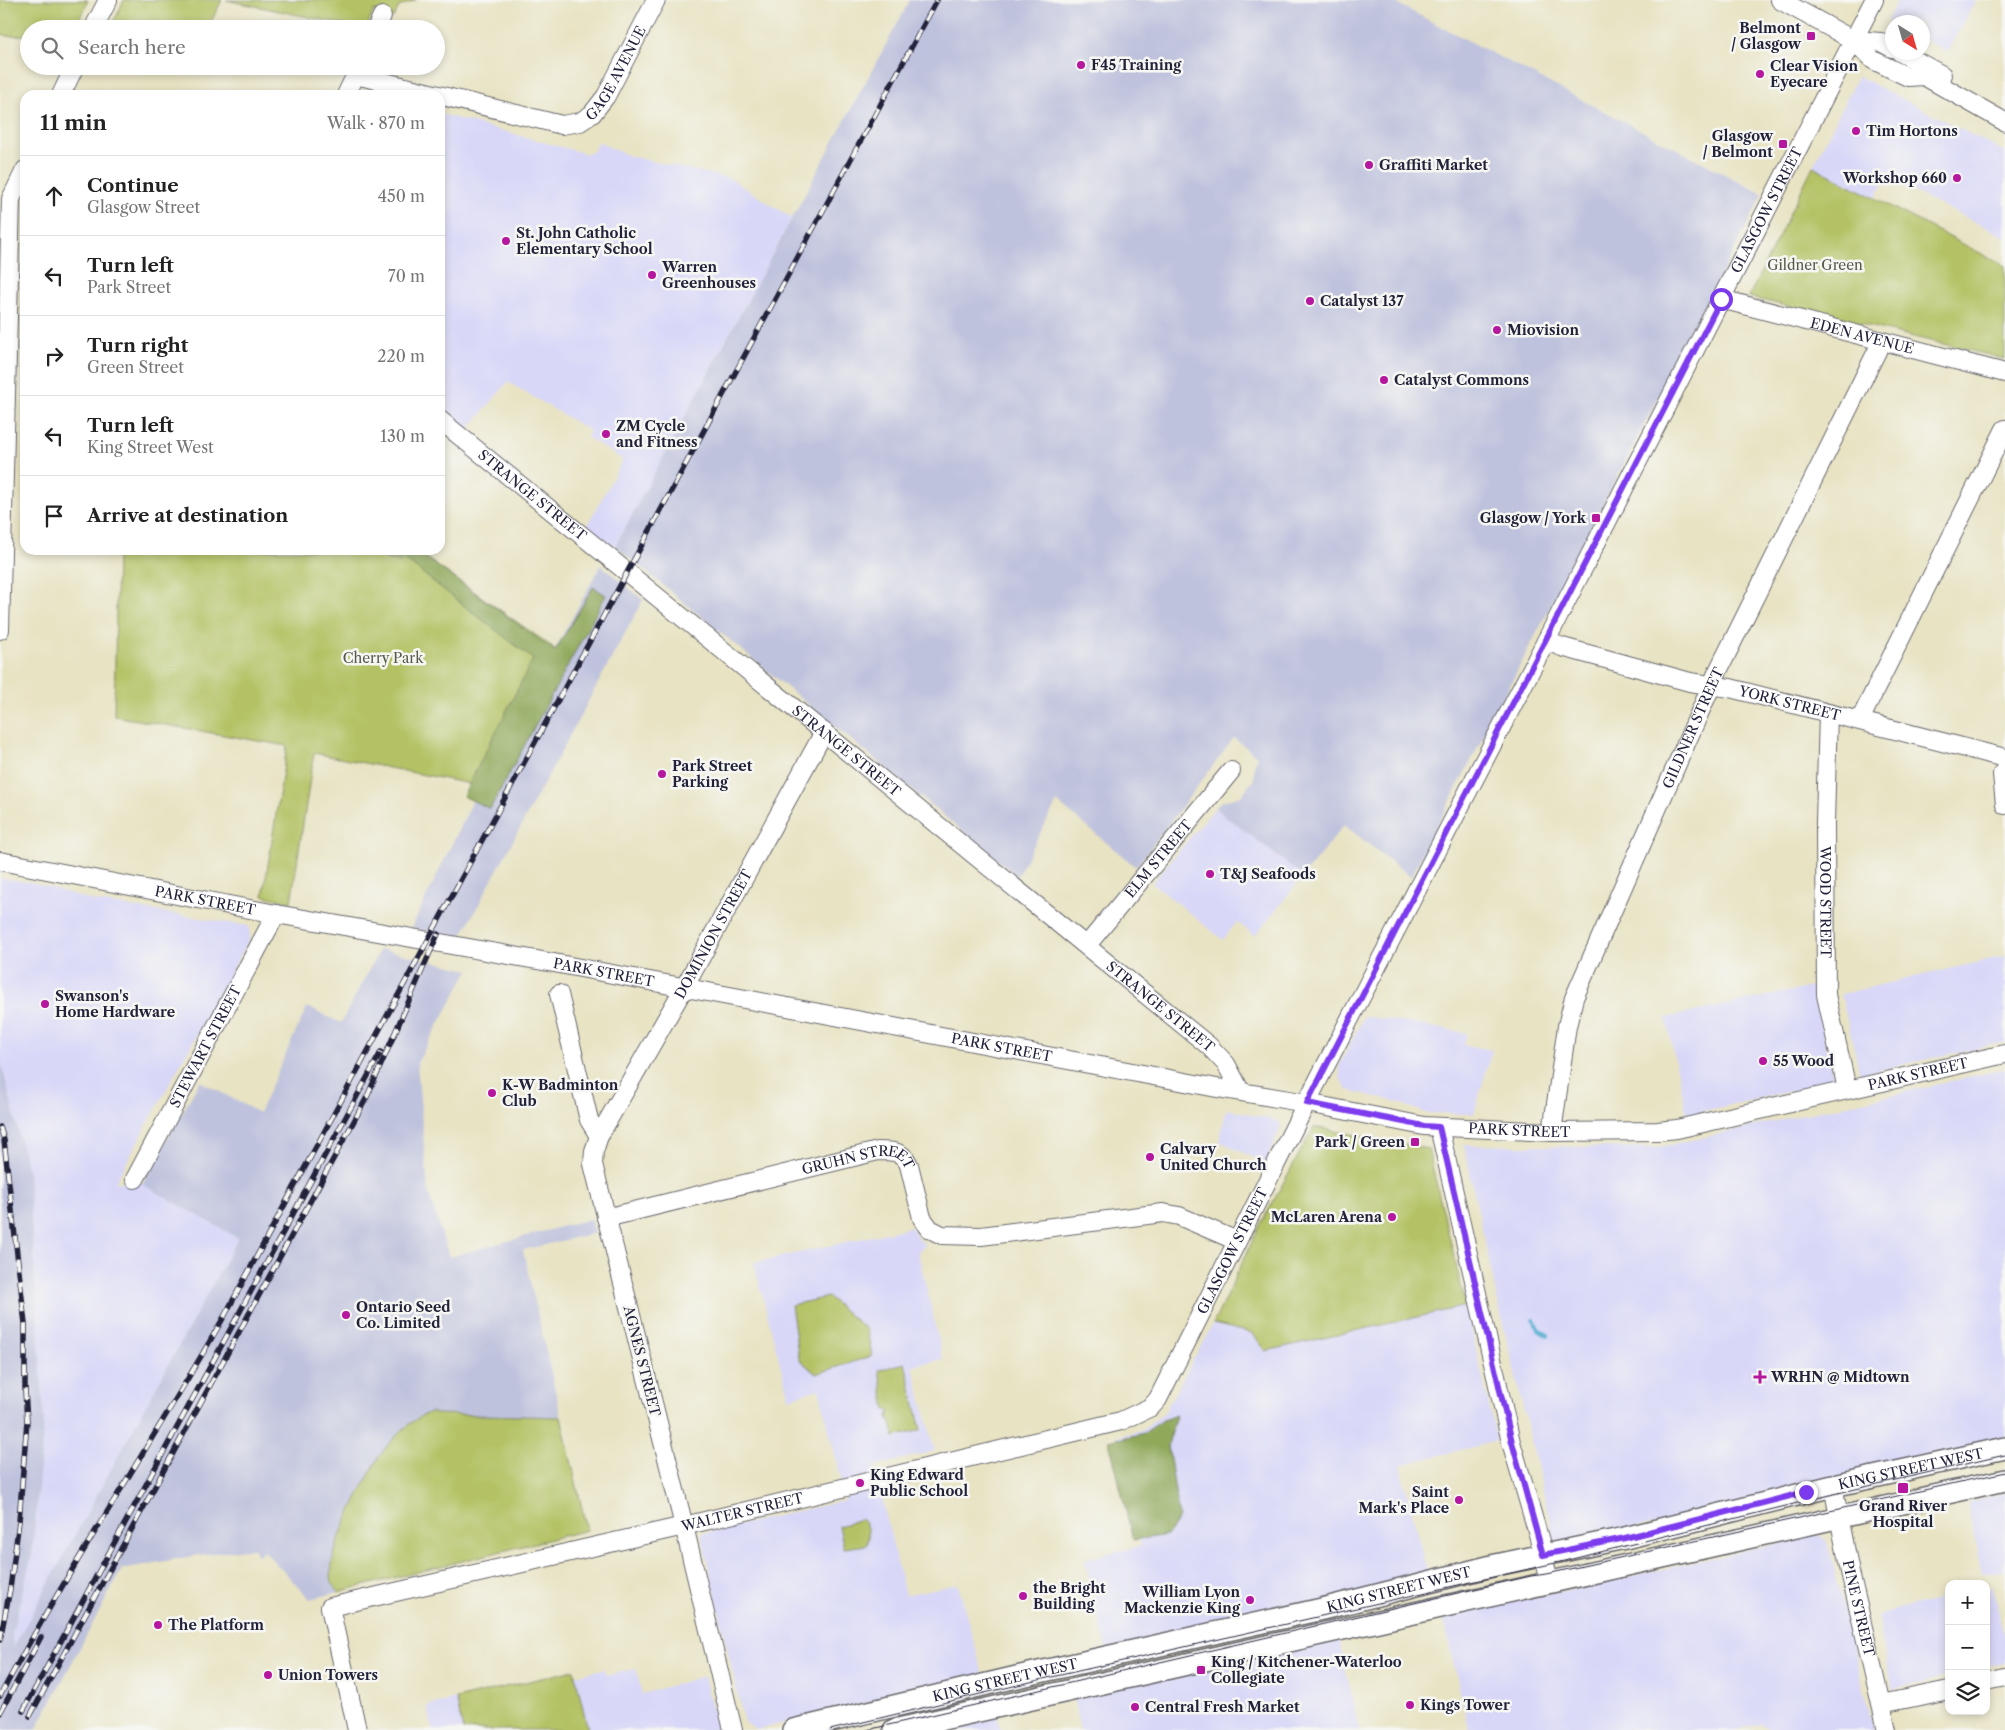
<!DOCTYPE html>
<meta charset="utf-8">
<style>
body{margin:0;font-family:"Libre Caslon Text",serif;background:#f6f6f6;color:#222}
.controls{position:absolute;right:15px;bottom:15px;display:grid;overflow:hidden;border-radius:10px;box-shadow:0 2px 8px #0003}
.controls button{width:45px;height:45px;display:grid;place-items:center;padding:0;border:0;border-bottom:1px solid #e0e0e0;background:#fff;color:#222;font:25px sans-serif}
.compass{position:absolute;left:1885px;top:15px;width:45px;height:45px;border-radius:50%;background:#fff;box-shadow:0 2px 8px #0003;rotate:143deg}
.stop{position:absolute;width:15px;height:15px;margin:-11px;border:4px solid #7c3aed;border-radius:50%;background:#fff}
.stop.end{background:#7c3aed;border-color:#fff;box-shadow:0 1px 5px #0008}
.list{margin:0;padding:0;list-style:none}
h2{display:flex;justify-content:space-between;align-items:center;height:65px;margin:0;padding:0 20px;font-size:21px}
h2 small{font-size:16px;font-weight:400;color:#767676}
.list li{display:grid;grid-template-columns:32px 1fr auto;gap:15px;align-items:center;box-sizing:border-box;height:80px;padding:0 20px;border-top:1px solid #e0e0e0}
.list b{display:block;font-size:19px;white-space:nowrap}
.list p{margin:0;font-size:16px;white-space:nowrap;color:#767676}
.list em{font-size:16px;font-style:normal;color:#767676}
.icon{flex:none;width:28px;height:28px;fill:none;stroke:currentColor;stroke-width:2;stroke-linecap:round;stroke-linejoin:round}
.map{position:relative;flex:none;width:2005px;height:1730px;overflow:hidden}
.search{position:absolute;background:#fff;box-shadow:0 2px 8px #0003;left:20px;top:20px;width:425px;height:55px;display:flex;align-items:center;gap:12px;box-sizing:border-box;padding:0 18px;border-radius:28px;color:#767676;font-size:19px}
.panel{position:absolute;background:#fff;box-shadow:0 2px 8px #0003;left:20px;top:90px;width:425px;height:465px;border-radius:15px}
.map>svg:first-child{display:block}
.built{fill:#d8d7f8}
.industrial{fill:#bfc2dd}
.green{fill:#b4c265;stroke:#6b7250}
.forest{fill:#8fa85a;stroke:#58654a}
.lines{fill:none;stroke-linecap:round;stroke-linejoin:round}
.stream{stroke:#54b0d2;stroke-width:4}
.minor-casing{stroke:#67666b;stroke-width:20}
.major-casing{stroke:#67666b;stroke-width:24}
.minor{stroke:#fff;stroke-width:18}
.major{stroke:#fff;stroke-width:21}
.tram{stroke:#22223b;stroke-width:1}
.rail-casing{stroke:#22223b;stroke-width:5.5}
.rail{stroke:#f6f6f2;stroke-width:4;stroke-dasharray:11;stroke-linecap:butt}
.route{stroke:#7c3aed;stroke-width:6}
.poi-dot{fill:#b5179e;stroke:#f6f6f2;stroke-width:2}
.labels{text-anchor:middle;dominant-baseline:central;stroke-width:5;stroke-linejoin:round;paint-order:stroke}
.poi-label{font-size:14px;font-weight:bold;fill:#22223b;stroke:#f6f6f2;text-anchor:start}
.street-label{font-size:14px;fill:#22223b;stroke:#f6f6f2}
.park-label{font-size:14px;fill:#555a4a;stroke:#f6f6f2}
</style>
<div class="map">
<svg width="2005" height="1730" viewBox="0 0 2005 1730">
<rect width="100%" height="100%" fill="#f6f6f2"/>
<filter id="ink" filterUnits="userSpaceOnUse"><feTurbulence type="fractalNoise" baseFrequency=".02" numOctaves="2"/><feDisplacementMap in="SourceGraphic" scale="10" xChannelSelector="R" yChannelSelector="G"/><feConvolveMatrix kernelMatrix="1 2 1 2 8 2 1 2 1" color-interpolation-filters="sRGB"/></filter>
<filter id="wash" filterUnits="userSpaceOnUse"><feTurbulence type="fractalNoise" baseFrequency=".0096" numOctaves="4" result="noise"/><feDisplacementMap in="SourceGraphic" scale="20" xChannelSelector="R" yChannelSelector="G"/><feGaussianBlur stdDeviation="1.12" result="paint"/><feColorMatrix in="noise" values="0 0 0 0 0 0 0 0 0 0 0 0 0 0 0 0 0 1.4 0 .05"/><feComposite in="paint" operator="in"/></filter>
<g filter="url(#wash)">
<rect width="100%" height="100%" fill="#e8e3c3"/>
<g class="built">
<path d="M 1898,0 L 1976,0 L 1947,52 L 1923,39 L 1922,22 L 1892,23 L 1887,20 Z"/>
<path d="M 1858,76 L 2005,152 L 2005,237 L 1886,178 L 1875,198 L 1813,166 Z"/>
<path d="M 440,114 L 587,154 L 594,151 L 598,142 L 629,156 L 731,179 L 792,218 L 615,546 L 586,527 L 623,460 L 587,437 L 590,431 L 508,382 L 467,431 L 440,410 Z"/>
<path d="M 1215,808 L 1303,876 L 1255,936 L 1237,922 L 1223,940 L 1152,883 Z"/>
<path d="M 0,878 L 35,883 L 93,901 L 249,926 L 250,938 L 115,1183 L 135,1179 L 238,1238 L 13,1649 L 12,1633 L 32,1555 L 44,1419 L 28,1171 L 0,1058 Z"/>
<path d="M 2005,956 L 2005,1042 L 1860,1074 L 1841,994 Z"/>
<path d="M 1815,986 L 1815,1000 L 1834,1081 L 1687,1115 L 1666,1018 Z"/>
<path d="M 1364,1016 L 1467,1033 L 1464,1045 L 1492,1050 L 1474,1114 L 1426,1113 L 1394,1101 L 1347,1090 L 1340,1078 L 1339,1066 Z"/>
<path d="M 2005,1069 L 2005,1450 L 1556,1545 L 1498,1303 L 1464,1145 L 1657,1148 Z"/>
<path d="M 1227,1109 L 1278,1121 L 1281,1126 L 1265,1163 L 1219,1141 Z"/>
<path d="M 912,1227 L 917,1237 L 925,1245 L 918,1252 L 943,1359 L 913,1366 L 935,1451 L 874,1466 L 905,1595 L 958,1584 L 983,1675 L 756,1730 L 744,1722 L 701,1534 L 846,1500 L 819,1389 L 789,1398 L 754,1263 Z"/>
<path d="M 1466,1306 L 1497,1441 L 1400,1465 L 1428,1576 L 1107,1653 L 1085,1559 L 1141,1546 L 1117,1437 L 1144,1429 L 1164,1413 L 1213,1324 L 1252,1333 L 1267,1351 Z"/>
<path d="M 2005,1493 L 2005,1570 L 1982,1575 L 1967,1502 Z"/>
<path d="M 1819,1535 L 1827,1541 L 1874,1730 L 1773,1730 L 1761,1724 L 1735,1730 L 1469,1730 L 1443,1617 Z"/>
<path d="M 1992,1587 L 2005,1635 L 2005,1663 L 1986,1668 L 1986,1589 Z"/>
<path d="M 1949,1597 L 1949,1676 L 1893,1689 L 1877,1615 Z"/>
<path d="M 1339,1640 L 1359,1730 L 1080,1730 L 1073,1698 L 1158,1678 L 1250,1662 L 1260,1657 Z"/>
<path d="M 604,1669 L 606,1675 L 636,1669 L 642,1694 L 704,1676 L 718,1730 L 433,1730 L 427,1706 L 574,1670 L 575,1675 Z"/>
<path d="M 997,1715 L 1001,1730 L 937,1730 Z"/>
</g>
<g class="industrial">
<path d="M 910,0 L 1390,0 L 1763,194 L 1411,877 L 1344,825 L 1303,876 L 1215,808 L 1220,802 L 1241,796 L 1254,779 L 1254,765 L 1258,757 L 1234,738 L 1136,867 L 1057,802 L 1017,876 L 615,546 Z"/>
<path d="M 601,565 L 643,600 L 461,937 L 411,929 L 480,786 Z"/>
<path d="M 380,949 L 469,970 L 417,1063 L 428,1191 L 449,1257 L 590,1219 L 595,1233 L 523,1250 L 587,1530 L 310,1599 L 264,1551 L 257,1556 L 254,1548 L 199,1555 L 122,1569 L 36,1730 L 0,1730 L 0,1058 L 28,1171 L 44,1419 L 32,1555 L 12,1633 L 13,1648 L 238,1238 L 142,1184 L 200,1081 L 259,1113 L 307,1007 L 341,1023 Z"/>
</g>
<g class="green">
<path d="M 0,0 L 88,0 L 75,29 L 29,29 L 29,35 L 7,36 L 0,33 Z"/>
<path d="M 124,0 L 222,0 L 210,24 L 229,29 L 110,29 Z"/>
<path d="M 226,0 L 416,0 L 399,7 L 393,18 L 374,10 L 366,29 Z"/>
<path d="M 1813,166 L 2005,266 L 2005,359 L 1749,297 Z"/>
<path d="M 117,550 L 415,550 L 554,648 L 480,786 L 314,753 L 291,902 L 263,896 L 287,746 L 114,716 Z"/>
<path d="M 1314,1127 L 1428,1149 L 1466,1306 L 1266,1351 L 1252,1333 L 1213,1324 L 1259,1227 Z"/>
<path d="M 828,1297 L 867,1330 L 872,1356 L 816,1374 L 799,1359 L 791,1305 Z"/>
<path d="M 905,1363 L 921,1430 L 895,1437 L 888,1416 L 890,1411 L 886,1410 L 879,1370 Z"/>
<path d="M 430,1412 L 436,1414 L 561,1417 L 587,1530 L 338,1592 C 312,1572 367,1480 379,1457 C 391,1439 410,1420 430,1412 Z"/>
<path d="M 861,1519 C 868,1525 870,1537 867,1545 L 844,1548 L 839,1526 Z"/>
<path d="M 574,1670 L 588,1730 L 463,1730 L 456,1699 Z"/>
</g>
<g class="forest">
<path d="M 367,550 L 415,550 L 555,651 L 593,587 L 606,595 L 490,809 L 463,796 L 533,659 L 408,562 L 389,560 Z"/>
<path d="M 1176,1415 L 1168,1445 L 1179,1517 L 1168,1535 L 1133,1540 L 1109,1441 L 1144,1433 L 1163,1420 Z"/>
</g>
<g class="lines">
<path class="stream" d="M 1534,1319 L 1538,1329 L 1548,1335"/>
</g>
</g>
<g filter="url(#ink)">
<g class="lines">
<g class="minor-casing">
<g id="minor">
<path d="M 1780,0 L 1853,40 L 1873,60 L 1908,77 L 1924,76 L 2005,122"/>
<path d="M 93,29 L 108,0"/>
<path d="M 376,29 L 382,16"/>
<path d="M 1853,40 L 1881,42 L 1892,48"/>
<path d="M 1900,52 L 1942,75"/>
<path id="s1" d="M 356,75 L 562,125 L 580,122 L 592,114 L 606,96 L 656,0"/>
<path d="M 61,95 L 75,66"/>
<path d="M 346,95 L 360,66"/>
<path id="s2" d="M 1721,299 L 2005,373"/>
<path id="s3" d="M 440,420 L 1209,1046 L 1226,1064 L 1241,1092"/>
<path d="M 0,630 L 11,199 L 25,170"/>
<path id="s4" d="M 1546,641 L 1562,647 L 1690,682 L 1730,688 L 2005,758"/>
<path id="s5" d="M 1828,713 L 1825,823 L 1826,995 L 1847,1089"/>
<path d="M 1860,720 L 2005,429"/>
<path d="M 2005,769 L 2002,774 L 2005,805"/>
<path id="s6" d="M 0,861 L 276,914 L 554,963 L 1217,1088 L 1307,1103 L 1424,1126 L 1552,1132 L 1658,1131 L 1677,1129 L 2005,1054"/>
<path id="s7" d="M 1087,945 L 1231,771"/>
<path d="M 559,994 L 589,1120 L 599,1136"/>
<path d="M 1439,1127 L 1511,1442 L 1540,1541 L 1549,1583"/>
<path id="s8" d="M 1552,1132 L 1567,1026 L 1574,998 L 1717,673 L 1882,341"/>
<path id="s9" d="M 135,1179 L 276,914"/>
<path id="s10" d="M 606,1218 L 878,1151 C 893,1151 903,1151 909,1165 L 922,1218 L 930,1229 L 942,1235 L 981,1236 L 1163,1213 L 1179,1216 L 1237,1241"/>
<path id="s11" d="M 1833,1486 L 1850,1572 L 1887,1730"/>
<path d="M 1986,1681 L 2005,1677"/>
<path d="M 1881,1704 L 1949,1690"/>
<path id="s12" d="M 357,1730 L 330,1607 L 684,1526 L 1121,1421 L 1151,1407 L 1158,1399 L 1315,1086 L 1546,641 L 1874,0"/>
<path id="s13" d="M 733,1730 L 684,1526 L 593,1164 L 594,1151 L 599,1136 L 684,988 L 824,732"/>
</g>
</g>
<g class="major-casing">
<g id="major">
<path id="s14" d="M 793,1730 L 1021,1676 L 1322,1609 L 1496,1565 L 1625,1538 L 1833,1486 L 2005,1448"/>
<path d="M 894,1730 L 2005,1480"/>
</g>
</g>
<use href="#minor" class="minor"/>
<use href="#major" class="major"/>
<g class="tram">
<path d="M 830,1730 L 1043,1679 L 1564,1561 L 1834,1494 L 2005,1455"/>
<path d="M 867,1730 L 1531,1576 L 1547,1574 L 2005,1472"/>
</g>
<g class="rail-casing">
<g id="rail">
<path d="M 0,1127 L 4,1140 L 25,1324 L 25,1391 L 27,1421 L 19,1521 L 10,1589 L 0,1640"/>
<path d="M 0,1696 C 70,1566 152,1443 225,1315 L 937,0"/>
<path d="M 23,1711 L 381,1052"/>
<path d="M 0,1713 L 41,1637"/>
<path d="M 30,1716 L 367,1097 L 438,934"/>
</g>
</g>
<use href="#rail" class="rail"/>
</g>
</g>
<g class="lines" filter="url(#ink)">
<path class="route" d="M 1721,299 L 1307,1103 L 1424,1126 L 1439,1127 L 1512,1442 L 1543,1555 L 1625,1538 L 1806,1492"/>
</g>
<g class="poi-dot">
<rect x="1806" y="31" width="10" height="10" rx="2.5"/>
<circle cx="1081" cy="65" r="5"/>
<circle cx="1760" cy="74" r="5"/>
<circle cx="1856" cy="131" r="5"/>
<rect x="1778" y="139" width="10" height="10" rx="2.5"/>
<circle cx="1369" cy="165" r="5"/>
<circle cx="1957" cy="178" r="5"/>
<circle cx="506" cy="241" r="5"/>
<circle cx="652" cy="275" r="5"/>
<circle cx="1310" cy="301" r="5"/>
<circle cx="1497" cy="330" r="5"/>
<circle cx="1384" cy="380" r="5"/>
<circle cx="606" cy="434" r="5"/>
<rect x="1591" y="513" width="10" height="10" rx="2.5"/>
<circle cx="662" cy="774" r="5"/>
<circle cx="1210" cy="874" r="5"/>
<circle cx="45" cy="1004" r="5"/>
<circle cx="1763" cy="1061" r="5"/>
<circle cx="492" cy="1093" r="5"/>
<rect x="1410" y="1137" width="10" height="10" rx="2.5"/>
<circle cx="1150" cy="1157" r="5"/>
<circle cx="1392" cy="1217" r="5"/>
<circle cx="346" cy="1315" r="5"/>
<path d="M1757.5 1369.5h5v5h5v5h-5v5h-5v-5h-5v-5h5z"/>
<circle cx="860" cy="1483" r="5"/>
<rect x="1897" y="1482" width="12" height="12" rx="2.5"/>
<circle cx="1459" cy="1500" r="5"/>
<circle cx="1023" cy="1596" r="5"/>
<circle cx="1250" cy="1600" r="5"/>
<circle cx="158" cy="1625" r="5"/>
<rect x="1196" y="1665" width="10" height="10" rx="2.5"/>
<circle cx="268" cy="1675" r="5"/>
<circle cx="1410" cy="1705" r="5"/>
<circle cx="1135" cy="1707" r="5"/>
</g>
<g class="labels">
<g class="poi-label">
<text x="1801" y="28" text-anchor="end">Belmont<tspan x="1801" dy="16">/ Glasgow</tspan></text>
<text x="1091" y="65">F45 Training</text>
<text x="1770" y="66">Clear Vision<tspan x="1770" dy="16">Eyecare</tspan></text>
<text x="1866" y="131">Tim Hortons</text>
<text x="1773" y="136" text-anchor="end">Glasgow<tspan x="1773" dy="16">/ Belmont</tspan></text>
<text x="1379" y="165">Graffiti Market</text>
<text x="1947" y="178" text-anchor="end">Workshop 660</text>
<text x="516" y="233">St. John Catholic<tspan x="516" dy="16">Elementary School</tspan></text>
<text x="662" y="267">Warren<tspan x="662" dy="16">Greenhouses</tspan></text>
<text x="1320" y="301">Catalyst 137</text>
<text x="1507" y="330">Miovision</text>
<text x="1394" y="380">Catalyst Commons</text>
<text x="616" y="426">ZM Cycle<tspan x="616" dy="16">and Fitness</tspan></text>
<text x="1586" y="518" text-anchor="end">Glasgow / York</text>
<text x="672" y="766">Park Street<tspan x="672" dy="16">Parking</tspan></text>
<text x="1220" y="874">T&amp;J Seafoods</text>
<text x="55" y="996">Swanson's<tspan x="55" dy="16">Home Hardware</tspan></text>
<text x="1773" y="1061">55 Wood</text>
<text x="502" y="1085">K-W Badminton<tspan x="502" dy="16">Club</tspan></text>
<text x="1405" y="1142" text-anchor="end">Park / Green</text>
<text x="1160" y="1149">Calvary<tspan x="1160" dy="16">United Church</tspan></text>
<text x="1382" y="1217" text-anchor="end">McLaren Arena</text>
<text x="356" y="1307">Ontario Seed<tspan x="356" dy="16">Co. Limited</tspan></text>
<text x="1771" y="1377">WRHN @ Midtown</text>
<text x="870" y="1475">King Edward<tspan x="870" dy="16">Public School</tspan></text>
<text x="1449" y="1492" text-anchor="end">Saint<tspan x="1449" dy="16">Mark's Place</tspan></text>
<text x="1903" y="1506" text-anchor="middle">Grand River<tspan x="1903" dy="16">Hospital</tspan></text>
<text x="1033" y="1588">the Bright<tspan x="1033" dy="16">Building</tspan></text>
<text x="1240" y="1592" text-anchor="end">William Lyon<tspan x="1240" dy="16">Mackenzie King</tspan></text>
<text x="168" y="1625">The Platform</text>
<text x="1211" y="1662">King / Kitchener-Waterloo<tspan x="1211" dy="16">Collegiate</tspan></text>
<text x="278" y="1675">Union Towers</text>
<text x="1420" y="1705">Kings Tower</text>
<text x="1145" y="1707">Central Fresh Market</text>
</g>
<g class="street-label">
<text stroke="none"><textPath href="#s1" startOffset="292">GAGE AVENUE</textPath></text>
<text stroke="none"><textPath href="#s12" startOffset="2318">GLASGOW STREET</textPath></text>
<text stroke="none"><textPath href="#s2" startOffset="146">EDEN AVENUE</textPath></text>
<text stroke="none"><textPath href="#s3" startOffset="119">STRANGE STREET</textPath></text>
<text stroke="none"><textPath href="#s4" startOffset="252">YORK STREET</textPath></text>
<text stroke="none"><textPath href="#s8" startOffset="431">GILDNER STREET</textPath></text>
<text stroke="none"><textPath href="#s3" startOffset="524">STRANGE STREET</textPath></text>
<text stroke="none"><textPath href="#s7" startOffset="112">ELM STREET</textPath></text>
<text stroke="none"><textPath href="#s6" startOffset="209">PARK STREET</textPath></text>
<text stroke="none"><textPath href="#s5" startOffset="189">WOOD STREET</textPath></text>
<text stroke="none"><textPath href="#s13" startOffset="844">DOMINION STREET</textPath></text>
<text stroke="none"><textPath href="#s6" startOffset="614">PARK STREET</textPath></text>
<text stroke="none"><textPath href="#s3" startOffset="929">STRANGE STREET</textPath></text>
<text stroke="none"><textPath href="#s9" startOffset="150">STEWART STREET</textPath></text>
<text stroke="none"><textPath href="#s6" startOffset="1019">PARK STREET</textPath></text>
<text stroke="none"><textPath href="#s6" startOffset="1949">PARK STREET</textPath></text>
<text stroke="none"><textPath href="#s6" startOffset="1544">PARK STREET</textPath></text>
<text stroke="none"><textPath href="#s10" startOffset="261">GRUHN STREET</textPath></text>
<text stroke="none"><textPath href="#s12" startOffset="1148">GLASGOW STREET</textPath></text>
<text transform="translate(642 1361) rotate(76)">AGNES STREET</text>
<text stroke="none"><textPath href="#s14" startOffset="1148">KING STREET WEST</textPath></text>
<text stroke="none"><textPath href="#s12" startOffset="549">WALTER STREET</textPath></text>
<text stroke="none"><textPath href="#s14" startOffset="622">KING STREET WEST</textPath></text>
<text stroke="none"><textPath href="#s11" startOffset="125">PINE STREET</textPath></text>
<text stroke="none"><textPath href="#s14" startOffset="218">KING STREET WEST</textPath></text>
</g>
<g class="park-label">
<text x="1815" y="265">Gildner Green</text>
<text x="383" y="658">Cherry Park</text>
</g>
</g>
</svg>
<div class="controls">
<button>+</button>
<button>−</button>
<button><svg class="icon" aria-label="layers" viewBox="0 0 24 24"><path d="M12 4l9 5-9 5-9-5zM3 14l9 5 9-5"/></svg></button>
</div>
<svg class="compass" viewBox="-18 -18 36 36"><path d="M0-13l5 13h-10z" fill="#e53935"/><path d="M0 13l5-13h-10z" fill="#767676"/></svg>
<div class="stop" style="left:1721px;top:299px"></div>
<div class="stop end" style="left:1806px;top:1492px"></div>
<div class="search"><svg class="icon" aria-label="search" viewBox="0 0 24 24"><circle cx="10" cy="10" r="6"/><path d="M15 15l6 6"/></svg>Search here</div>
<section class="panel">
<h2>11 min<small>Walk · 870 m</small></h2>
<ul class="list">
<li><svg class="icon" aria-label="ahead" viewBox="0 0 24 24"><path d="M12 20V5M6 11l6-6 6 6"/></svg><div><b>Continue</b><p>Glasgow Street</p></div><em>450 m</em></li>
<li><svg class="icon" aria-label="left" viewBox="0 0 24 24"><path d="M17 20v-9H6M10 6l-5 5 5 5"/></svg><div><b>Turn left</b><p>Park Street</p></div><em>70 m</em></li>
<li><svg class="icon" aria-label="right" viewBox="0 0 24 24"><path d="M7 20v-9h11M14 6l5 5-5 5"/></svg><div><b>Turn right</b><p>Green Street</p></div><em>220 m</em></li>
<li><svg class="icon" aria-label="left" viewBox="0 0 24 24"><path d="M17 20v-9H6M10 6l-5 5 5 5"/></svg><div><b>Turn left</b><p>King Street West</p></div><em>130 m</em></li>
<li><svg class="icon" aria-label="arrive" viewBox="0 0 24 24"><path d="M6 21V4h12l-3 4 3 4H6"/></svg><div><b>Arrive at destination</b></div></li>
</ul>
</section>
</div>
